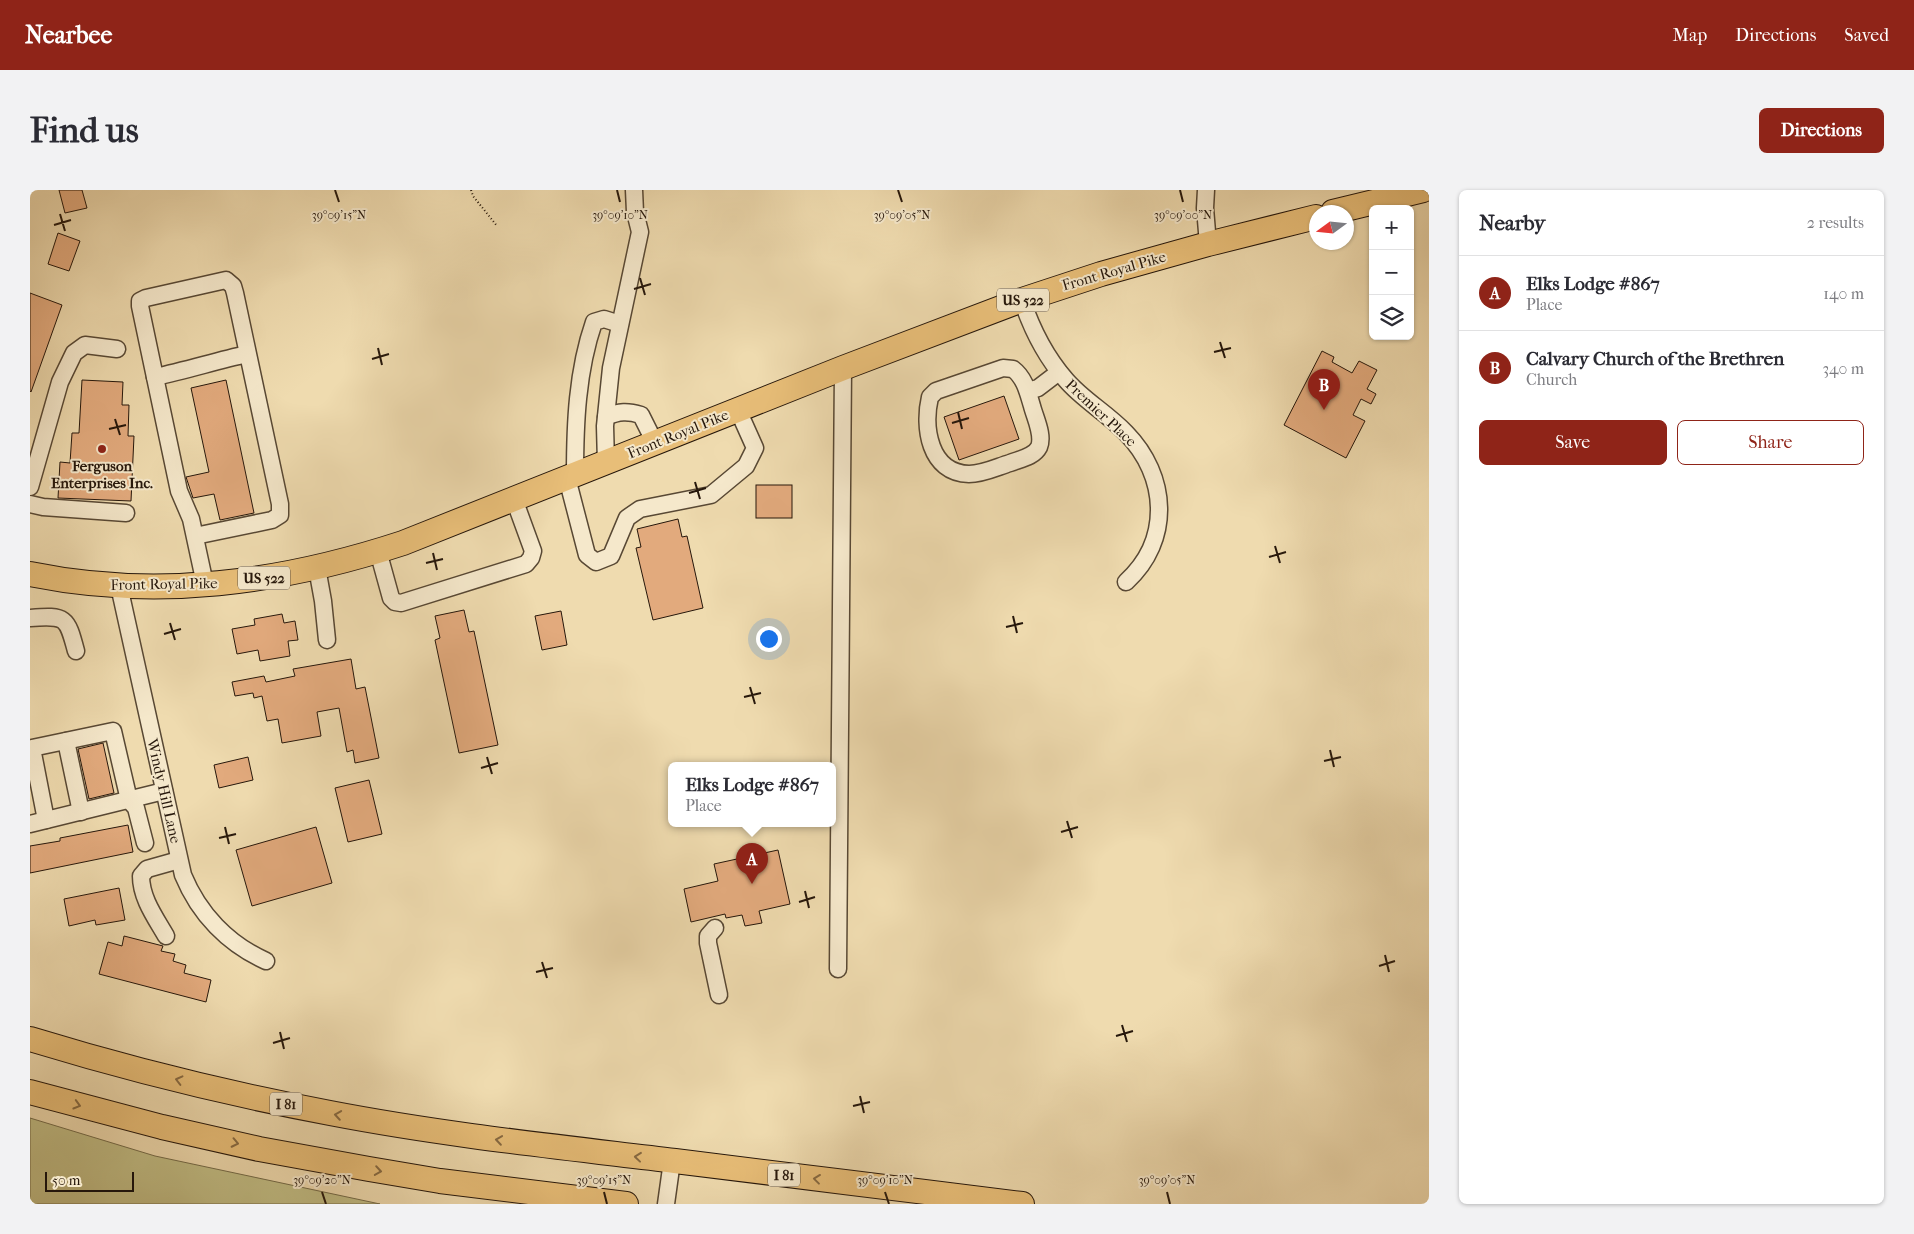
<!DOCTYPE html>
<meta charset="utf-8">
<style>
body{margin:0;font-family:"IM FELL French Canon",serif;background:#f2f2f3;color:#2b2b33}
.controls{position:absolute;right:15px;top:15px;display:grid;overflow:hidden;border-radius:8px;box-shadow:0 1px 4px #0004}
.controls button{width:45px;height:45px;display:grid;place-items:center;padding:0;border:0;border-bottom:1px solid #e1e1e2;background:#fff;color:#2b2b33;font:25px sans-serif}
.compass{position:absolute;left:1279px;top:15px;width:45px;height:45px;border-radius:50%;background:#fff;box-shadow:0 1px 4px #0004;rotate:255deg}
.scale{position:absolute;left:15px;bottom:12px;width:89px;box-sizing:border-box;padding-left:5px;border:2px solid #26170b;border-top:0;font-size:14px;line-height:18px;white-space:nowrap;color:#26170b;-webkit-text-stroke:4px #f5e8cb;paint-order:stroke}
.you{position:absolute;left:738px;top:448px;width:18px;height:18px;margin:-12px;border:4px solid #fff;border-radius:50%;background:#1a73e8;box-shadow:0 0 0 8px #1a73e833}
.badge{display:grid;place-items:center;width:32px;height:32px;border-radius:50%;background:#8f2418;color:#fff;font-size:16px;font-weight:700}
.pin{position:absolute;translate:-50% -41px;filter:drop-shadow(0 1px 2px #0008)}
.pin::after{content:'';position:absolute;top:26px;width:18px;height:15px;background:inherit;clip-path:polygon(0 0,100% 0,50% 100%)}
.popup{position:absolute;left:638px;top:572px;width:168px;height:65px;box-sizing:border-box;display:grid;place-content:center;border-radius:8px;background:#fff;filter:drop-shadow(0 1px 4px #0005);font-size:16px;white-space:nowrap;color:#7c7c81}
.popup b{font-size:19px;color:#2b2b33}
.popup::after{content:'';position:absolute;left:50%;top:100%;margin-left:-10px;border:10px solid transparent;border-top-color:#fff}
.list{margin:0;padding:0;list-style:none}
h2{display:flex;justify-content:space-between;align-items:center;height:65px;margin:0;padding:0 20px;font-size:21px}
h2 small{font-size:16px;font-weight:400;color:#7c7c81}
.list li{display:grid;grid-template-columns:32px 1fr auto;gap:15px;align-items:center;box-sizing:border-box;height:75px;padding:0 20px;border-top:1px solid #e1e1e2}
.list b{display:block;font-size:19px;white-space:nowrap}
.list p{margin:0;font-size:16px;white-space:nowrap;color:#7c7c81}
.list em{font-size:16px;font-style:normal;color:#7c7c81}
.actions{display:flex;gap:10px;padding:15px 20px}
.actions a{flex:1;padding:11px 0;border:1px solid #8f2418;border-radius:8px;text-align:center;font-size:18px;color:#8f2418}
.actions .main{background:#8f2418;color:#fff}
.icon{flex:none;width:28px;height:28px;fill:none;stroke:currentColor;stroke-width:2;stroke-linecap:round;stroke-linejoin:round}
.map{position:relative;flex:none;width:1399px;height:1014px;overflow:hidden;border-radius:8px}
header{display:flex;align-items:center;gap:30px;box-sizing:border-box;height:70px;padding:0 25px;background:#8f2418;color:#fff}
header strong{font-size:24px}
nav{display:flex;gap:28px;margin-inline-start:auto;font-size:18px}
.intro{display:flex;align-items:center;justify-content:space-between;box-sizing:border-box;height:120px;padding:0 30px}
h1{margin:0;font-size:35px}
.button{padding:12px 22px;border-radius:8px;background:#8f2418;color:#fff;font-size:18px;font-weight:700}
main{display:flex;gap:30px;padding:0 30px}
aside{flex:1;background:#fff;border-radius:8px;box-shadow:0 1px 4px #0004}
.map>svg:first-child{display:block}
.green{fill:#c1bd85;stroke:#746a48}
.building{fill:#e2aa7d;stroke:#26170b}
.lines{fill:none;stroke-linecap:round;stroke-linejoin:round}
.minor-casing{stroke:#584834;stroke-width:19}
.highway-casing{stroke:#26170b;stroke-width:26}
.path{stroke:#26170b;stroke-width:2;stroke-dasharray:1 2.5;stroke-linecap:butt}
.minor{stroke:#f5e8cb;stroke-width:16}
.highway{stroke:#e8be78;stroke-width:24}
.oneway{stroke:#876a42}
.ticks{fill:none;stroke:#26170b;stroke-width:2}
.poi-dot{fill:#8f2418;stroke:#f5e8cb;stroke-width:2}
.labels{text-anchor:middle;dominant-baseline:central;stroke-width:4;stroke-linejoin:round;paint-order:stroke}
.shield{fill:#f5e8cb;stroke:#645645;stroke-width:1}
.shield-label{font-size:14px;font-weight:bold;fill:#26170b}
.street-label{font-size:15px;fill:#26170b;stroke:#f5e8cb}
.poi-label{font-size:15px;font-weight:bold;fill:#26170b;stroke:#f5e8cb}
.ticks-label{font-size:12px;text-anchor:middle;fill:#26170b;stroke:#f5e8cb;stroke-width:4;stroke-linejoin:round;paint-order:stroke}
</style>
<header>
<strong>Nearbee</strong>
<nav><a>Map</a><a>Directions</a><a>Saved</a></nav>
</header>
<div class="intro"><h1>Find us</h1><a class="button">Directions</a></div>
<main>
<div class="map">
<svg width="1399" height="1014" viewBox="0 0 1399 1014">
<rect width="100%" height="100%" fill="#efdbaf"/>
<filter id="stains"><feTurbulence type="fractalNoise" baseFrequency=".004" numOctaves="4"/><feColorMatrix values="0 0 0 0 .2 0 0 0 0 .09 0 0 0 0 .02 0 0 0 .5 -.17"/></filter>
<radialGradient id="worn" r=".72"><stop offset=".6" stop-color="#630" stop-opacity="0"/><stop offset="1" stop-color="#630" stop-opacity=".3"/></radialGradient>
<path class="green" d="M 0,928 L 125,966 L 350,1014 L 0,1014 Z"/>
<g class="building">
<path d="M 29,0 L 52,0 L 57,18 L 35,23 Z"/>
<path d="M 28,43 L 50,51 L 39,81 L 18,74 Z"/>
<path d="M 0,103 L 32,115 L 1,202 L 0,201 Z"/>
<path d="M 1292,161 L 1304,167 L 1302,172 L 1322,183 L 1329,171 L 1347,180 L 1337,199 L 1346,204 L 1341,214 L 1331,209 L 1323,225 L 1335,231 L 1316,268 L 1254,235 Z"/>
<path d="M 52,190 L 93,192 L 92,215 L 99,215 L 98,246 L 104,246 L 101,311 L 28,308 L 30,272 L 40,273 L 42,243 L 49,243 Z"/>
<path d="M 196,190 L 224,323 L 190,330 L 184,304 L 163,308 L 156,287 L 179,282 L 161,198 Z"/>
<path d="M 974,206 L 989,249 L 929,270 L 914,227 Z"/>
<rect x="726" y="295" width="36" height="33"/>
<path d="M 648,329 L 652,347 L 657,346 L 673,418 L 623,430 L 606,358 L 611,357 L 607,339 Z"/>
<path d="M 434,420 L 439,442 L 444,441 L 468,555 L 429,563 L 405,450 L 410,448 L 405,426 Z"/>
<path d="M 531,421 L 537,455 L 512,460 L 505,426 Z"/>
<path d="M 252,424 L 254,433 L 265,431 L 268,450 L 258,451 L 260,466 L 230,471 L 228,460 L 207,464 L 202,439 L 225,435 L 224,429 Z"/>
<path d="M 321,469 L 326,499 L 335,497 L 349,568 L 325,573 L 323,560 L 317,562 L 309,518 L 287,522 L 291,546 L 252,553 L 248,529 L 237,531 L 232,506 L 224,508 L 223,503 L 205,506 L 202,492 L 234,486 L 236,492 L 265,486 L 263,479 Z"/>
<path d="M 73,553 L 84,603 L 59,609 L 48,559 Z"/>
<path d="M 218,567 L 223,590 L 189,598 L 184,575 Z"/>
<path d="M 339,590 L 352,644 L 318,652 L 305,598 Z"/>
<path d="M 98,635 L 103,662 L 0,683 L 0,656 L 30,651 L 30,648 Z"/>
<path d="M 286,637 L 302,693 L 222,716 L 206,660 Z"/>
<path d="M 748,660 L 760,714 L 729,721 L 732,733 L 715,736 L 712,725 L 696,728 L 695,724 L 661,732 L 654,699 L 688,691 L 684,674 Z"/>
<path d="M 89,698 L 95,730 L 66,735 L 65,730 L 39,736 L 34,709 Z"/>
<path d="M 94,746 L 133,756 L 131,761 L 145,764 L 143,771 L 156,775 L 154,783 L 181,790 L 176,812 L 69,784 L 78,752 L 92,756 Z"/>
</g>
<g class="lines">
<g class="minor-casing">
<g id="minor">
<path d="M 1176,0 L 1175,18 L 1178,54"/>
<path d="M 992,110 C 1002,140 1015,166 1036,190 C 1053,210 1077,223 1096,243 C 1138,286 1142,350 1096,392"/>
<path d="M 973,178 L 983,179 C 995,188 998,203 1002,216 C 1005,228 1014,245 1009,257 C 1004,267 990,269 980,273 C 967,277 953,284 939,284 C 899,283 893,237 900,207 L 906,201 Z"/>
<path d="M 125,187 C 157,180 186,171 217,164"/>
<path d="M 998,201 L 1008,198 L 1029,182"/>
<path d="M 576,227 C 589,221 598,221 611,225 L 625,253"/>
<path d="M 576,273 L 575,236 L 581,178 L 610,42 L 605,22 L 604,0"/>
<path d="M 545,285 C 545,234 547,181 564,132 L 574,129 L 590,134"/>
<path d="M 537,288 L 557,365 L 566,372 L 581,366 L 597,328 L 610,319 L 681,305 L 716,276 L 725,258 L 708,220"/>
<path d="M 0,297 L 30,192 L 44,163 L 55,155 L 87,159"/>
<path d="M 0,314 L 13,317 L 96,323"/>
<path d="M 165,346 L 242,330 L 250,325 L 250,314 L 205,103 L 203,96 L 196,90 L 116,108 L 110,111 L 110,116 L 149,301 L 161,329 L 175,394"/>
<path d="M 348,361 L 361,408 L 365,412 L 371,413 L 496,374 L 501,368 L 503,361 L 484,309"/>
<path d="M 287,378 L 293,411 L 297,450"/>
<path d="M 89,396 L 153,685 C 169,724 198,754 236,771"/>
<path d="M 0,428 C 36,425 37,427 46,461"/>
<path d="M 36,551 L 51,622"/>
<path d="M 16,630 L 2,558 L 83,541 L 99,610 L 106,618 L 115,653"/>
<path d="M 0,634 L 134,601"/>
<path d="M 685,738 L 678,746 L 678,753 L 689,805"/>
<path d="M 136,746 C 125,727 111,708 111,686 L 117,679 L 149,670"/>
<path d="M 808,779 L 813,178"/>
<path d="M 636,1014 L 642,971"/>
</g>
</g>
<g class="highway-casing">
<g id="highway">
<path d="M 1303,22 L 1393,0"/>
<path d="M 0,384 C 127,410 251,393 373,353 L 813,178 L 992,110 L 1071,84 L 1178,54 L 1286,27"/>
<path d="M 0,849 C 98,879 199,904 300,923 C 414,945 530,957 645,971 C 761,985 876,1000 992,1014"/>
<path d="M 0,902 L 132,937 L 229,959 L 339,979 L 410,991 L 596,1014"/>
</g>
</g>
<path class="path" d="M 441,0 L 443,6 L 467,36"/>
<use href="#minor" class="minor"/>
<use href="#highway" class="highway"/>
</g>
<defs><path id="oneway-chevron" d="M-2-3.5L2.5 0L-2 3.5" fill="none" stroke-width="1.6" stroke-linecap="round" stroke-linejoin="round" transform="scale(1.25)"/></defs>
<g class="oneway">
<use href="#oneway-chevron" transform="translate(149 890) rotate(-166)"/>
<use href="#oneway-chevron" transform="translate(47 915) rotate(16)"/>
<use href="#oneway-chevron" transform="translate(308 925) rotate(-171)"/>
<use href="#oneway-chevron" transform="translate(469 950) rotate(-172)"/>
<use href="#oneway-chevron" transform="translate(205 953) rotate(12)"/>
<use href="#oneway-chevron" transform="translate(608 967) rotate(-174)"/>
<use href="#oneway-chevron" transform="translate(348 981) rotate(9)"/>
<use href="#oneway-chevron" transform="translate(787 989) rotate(-173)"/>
</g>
<path class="ticks" d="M 305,0 L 309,12M 587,0 L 590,12M 868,0 L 872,12M 1150,0 L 1153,12M 30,24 L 35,41M 24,35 L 41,30M 610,88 L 615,105M 604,99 L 621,94M 1190,152 L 1195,168M 348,158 L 352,175M 1184,162 L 1201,158M 342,169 L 359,164M 928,222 L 932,239M 85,229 L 90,245M 922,233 L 939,228M 79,239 L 96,235M 665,292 L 670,309M 659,303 L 676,298M 1245,356 L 1250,373M 403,363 L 407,380M 1239,367 L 1256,362M 396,373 L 413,369M 983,426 L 987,443M 140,433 L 145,450M 976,437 L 993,433M 134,444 L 151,439M 720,497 L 725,514M 714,507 L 731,503M 1300,560 L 1304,577M 457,567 L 462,584M 1294,571 L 1311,567M 451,578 L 468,573M 1037,631 L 1042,648M 195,637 L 199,654M 1031,642 L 1048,637M 189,648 L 206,644M 775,701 L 779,718M 769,712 L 785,707M 1355,765 L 1359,782M 512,772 L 517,788M 1349,776 L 1365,771M 506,782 L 523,778M 1092,835 L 1097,852M 250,842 L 254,859M 1086,846 L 1103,841M 243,853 L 260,848M 830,906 L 834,923M 823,916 L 840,912M 292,1002 L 296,1014M 574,1002 L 577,1014M 855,1002 L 859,1014M 1137,1002 L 1140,1014"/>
<circle class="poi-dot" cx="72" cy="259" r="5"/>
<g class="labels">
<g class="shield">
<rect x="967" y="98.5" width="52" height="23" rx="4"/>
<rect x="208" y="376.5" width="52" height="23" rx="4"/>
<rect x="240" y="902.5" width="32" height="23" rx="4"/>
<rect x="738" y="973.5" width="32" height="23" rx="4"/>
</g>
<g class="shield-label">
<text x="993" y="110">US 522</text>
<text x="234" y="388">US 522</text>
<text x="256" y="914">I 81</text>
<text x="754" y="985">I 81</text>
</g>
<g class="street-label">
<text transform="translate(1084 81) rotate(-16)">Front Royal Pike</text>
<text transform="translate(1071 223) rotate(43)">Premier Place</text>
<text transform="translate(648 244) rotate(-22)">Front Royal Pike</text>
<text transform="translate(134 394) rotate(-1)">Front Royal Pike</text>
<text transform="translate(134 601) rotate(77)">Windy Hill Lane</text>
</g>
<g class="poi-label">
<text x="72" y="276">Ferguson<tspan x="72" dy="17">Enterprises Inc.</tspan></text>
</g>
</g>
<g class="ticks-label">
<text x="309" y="29">39°09'15"N</text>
<text x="590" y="29">39°09'10"N</text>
<text x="872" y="29">39°09'05"N</text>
<text x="1153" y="29">39°09'00"N</text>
<text x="292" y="994">39°09'20"N</text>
<text x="574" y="994">39°09'15"N</text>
<text x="855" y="994">39°09'10"N</text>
<text x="1137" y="994">39°09'05"N</text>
</g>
<rect width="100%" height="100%" filter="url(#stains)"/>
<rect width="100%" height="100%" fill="url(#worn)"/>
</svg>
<div class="controls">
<button>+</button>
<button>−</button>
<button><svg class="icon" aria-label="layers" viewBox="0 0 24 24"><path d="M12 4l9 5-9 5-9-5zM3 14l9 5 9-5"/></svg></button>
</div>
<svg class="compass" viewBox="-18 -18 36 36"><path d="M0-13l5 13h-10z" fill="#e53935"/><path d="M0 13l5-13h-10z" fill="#7c7c81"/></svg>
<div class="scale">50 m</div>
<div class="you"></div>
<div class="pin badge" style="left:722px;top:694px">A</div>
<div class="popup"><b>Elks Lodge #867</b>Place</div>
<div class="pin badge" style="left:1294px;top:220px">B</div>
</div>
<aside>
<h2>Nearby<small>2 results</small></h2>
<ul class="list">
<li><span class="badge">A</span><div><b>Elks Lodge #867</b><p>Place</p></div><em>140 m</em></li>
<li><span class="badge">B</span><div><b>Calvary Church of the Brethren</b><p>Church</p></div><em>340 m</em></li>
</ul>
<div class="actions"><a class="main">Save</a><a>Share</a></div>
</aside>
</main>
